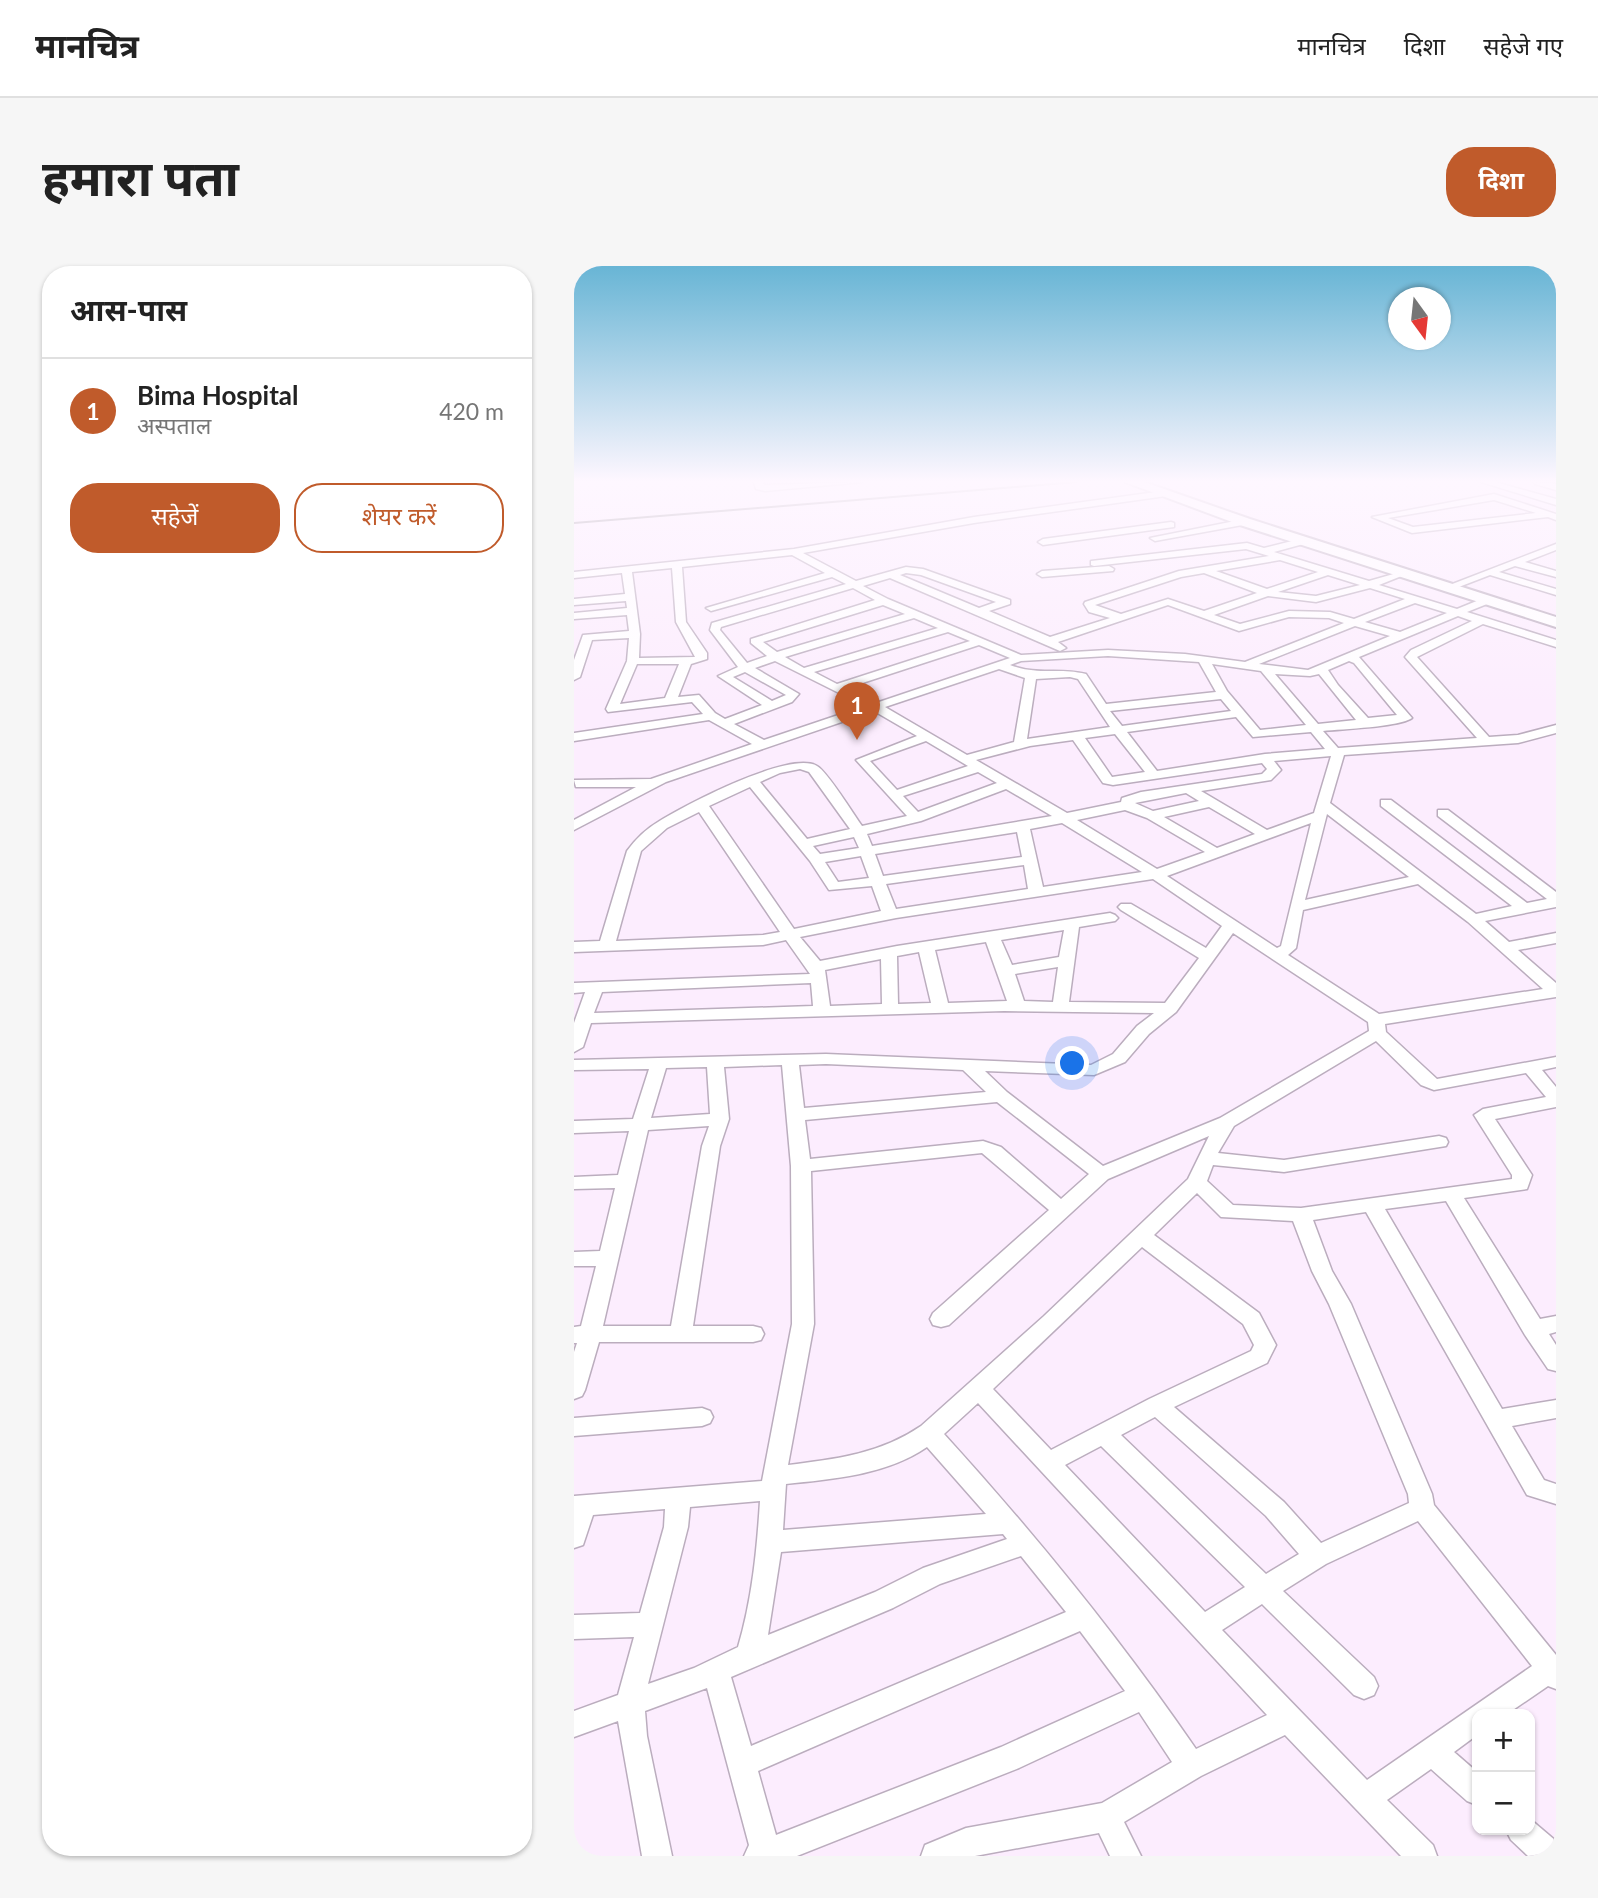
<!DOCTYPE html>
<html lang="hi">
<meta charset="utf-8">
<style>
body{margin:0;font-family:Lato,"Noto Sans Devanagari",sans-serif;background:#f6f6f6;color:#222}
.controls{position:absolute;right:21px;bottom:21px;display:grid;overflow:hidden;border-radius:14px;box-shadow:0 2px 5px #0004}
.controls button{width:63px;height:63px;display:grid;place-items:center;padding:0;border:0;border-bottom:2px solid #e0e0e0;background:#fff;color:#222;font:35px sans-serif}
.compass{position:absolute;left:814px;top:21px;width:63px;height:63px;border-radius:50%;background:#fff;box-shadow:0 2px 5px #0004;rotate:165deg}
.you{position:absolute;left:499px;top:798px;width:24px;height:24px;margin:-18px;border:5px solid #fff;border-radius:50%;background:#1a73e8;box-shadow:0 0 0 10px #1a73e833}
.badge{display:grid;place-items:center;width:46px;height:46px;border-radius:50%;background:#c05b2b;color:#fff;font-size:23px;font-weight:700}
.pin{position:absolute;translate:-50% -58px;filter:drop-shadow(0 2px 4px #0008)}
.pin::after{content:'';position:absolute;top:37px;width:24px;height:21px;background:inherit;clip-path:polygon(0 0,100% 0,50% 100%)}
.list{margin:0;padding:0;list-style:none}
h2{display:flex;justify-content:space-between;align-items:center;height:91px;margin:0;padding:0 28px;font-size:30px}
h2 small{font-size:23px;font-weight:400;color:#767676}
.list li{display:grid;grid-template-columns:46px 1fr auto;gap:21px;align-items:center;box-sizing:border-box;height:105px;padding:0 28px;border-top:2px solid #e0e0e0}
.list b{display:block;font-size:26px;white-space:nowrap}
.list p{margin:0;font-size:23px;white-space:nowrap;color:#767676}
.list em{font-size:23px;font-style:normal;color:#767676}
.actions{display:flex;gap:14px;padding:21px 28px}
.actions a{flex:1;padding:16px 0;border:2px solid #c05b2b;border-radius:28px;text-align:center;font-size:24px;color:#c05b2b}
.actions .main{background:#c05b2b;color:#fff}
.map{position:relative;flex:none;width:982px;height:1590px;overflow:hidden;border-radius:28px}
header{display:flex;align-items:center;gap:42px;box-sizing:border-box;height:98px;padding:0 35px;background:#fff;border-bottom:2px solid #e0e0e0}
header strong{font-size:33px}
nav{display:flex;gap:38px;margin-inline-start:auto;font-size:24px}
.intro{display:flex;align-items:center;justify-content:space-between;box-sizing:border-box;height:168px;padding:0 42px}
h1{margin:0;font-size:49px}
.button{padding:18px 32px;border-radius:28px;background:#c05b2b;color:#fff;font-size:24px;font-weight:700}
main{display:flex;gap:42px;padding:0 42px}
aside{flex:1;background:#fff;border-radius:28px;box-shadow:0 2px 5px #0004}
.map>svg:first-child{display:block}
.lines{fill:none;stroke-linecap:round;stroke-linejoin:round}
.minor-casing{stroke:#bbadbe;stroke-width:3}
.highway-casing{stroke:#bbadbe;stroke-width:4}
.minor{fill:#fff;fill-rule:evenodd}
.highway{fill:#fff;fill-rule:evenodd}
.rail{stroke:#8b828d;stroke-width:2}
</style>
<header>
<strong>मानचित्र</strong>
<nav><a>मानचित्र</a><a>दिशा</a><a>सहेजे गए</a></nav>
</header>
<div class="intro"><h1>हमारा पता</h1><a class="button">दिशा</a></div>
<main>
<aside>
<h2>आस-पास<small></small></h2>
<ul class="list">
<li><span class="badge">1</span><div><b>Bima Hospital</b><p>अस्पताल</p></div><em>420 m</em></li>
</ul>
<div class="actions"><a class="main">सहेजें</a><a>शेयर करें</a></div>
</aside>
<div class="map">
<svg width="982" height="1590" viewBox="0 0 982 1590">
<rect width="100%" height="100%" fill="#fcedfe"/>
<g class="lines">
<g class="minor-casing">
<g id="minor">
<path d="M 180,216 L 188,216 L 191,219 L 289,216 L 191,225 L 182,223 Z"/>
<path d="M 907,216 L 921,216 L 982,233 L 982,239 Z"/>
<path d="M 960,216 L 982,218 L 982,224 L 961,218 Z"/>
<path d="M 589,225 L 593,228 L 592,230 L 400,257 L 229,287 L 282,315 L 332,301 L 349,303 L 436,334 L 436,338 L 415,345 L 476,371 L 536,352 L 515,346 L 510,338 L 511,336 L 605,305 L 695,290 L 672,283 L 520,300 L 517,299 L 517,295 L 673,277 L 690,282 L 730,272 L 735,275 L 733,277 L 700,286 L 795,315 L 830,305 L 830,309 L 805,319 L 883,343 L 910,332 L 918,332 L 918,336 L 893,346 L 982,374 L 982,381 L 909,358 L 843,391 L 915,471 L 944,469 L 982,459 L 982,467 L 944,477 L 770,489 L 756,537 L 902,648 L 938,640 L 807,540 L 807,534 L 817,534 L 953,637 L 973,633 L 864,550 L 864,544 L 874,544 L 982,626 L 982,641 L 911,655 L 935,676 L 982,667 L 982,677 L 944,684 L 982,717 L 982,731 L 811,758 L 812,766 L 863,813 L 982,791 L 982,801 L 968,804 L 982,821 L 982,841 L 921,853 L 958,909 L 953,923 L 890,932 L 966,1053 L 982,1050 L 982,1066 L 975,1068 L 982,1079 L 982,1105 L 974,1103 L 951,1069 L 872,935 L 811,943 L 928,1143 L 982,1134 L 982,1152 L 938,1160 L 970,1214 L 982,1218 L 982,1238 L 953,1229 L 792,946 L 739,954 L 758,1005 L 777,1038 L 858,1228 L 860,1239 L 982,1389 L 982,1423 L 974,1420 L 933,1448 L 903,1448 L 903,1469 L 880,1486 L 903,1506 L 903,1539 L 893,1535 L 857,1503 L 813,1534 L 859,1579 L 863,1590 L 827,1590 L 711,1469 L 627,1510 L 550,1556 L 567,1590 L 536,1590 L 525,1567 L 401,1590 L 347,1590 L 351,1579 L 392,1562 L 528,1537 L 598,1496 L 565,1446 L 445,1502 L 223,1590 L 170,1590 L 175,1579 L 133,1422 L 71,1445 L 73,1470 L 98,1590 L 68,1590 L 44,1455 L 0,1471 L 0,1445 L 44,1429 L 60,1371 L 0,1373 L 0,1349 L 66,1347 L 90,1261 L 91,1243 L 19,1249 L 9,1279 L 0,1282 L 0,1230 L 188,1215 L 218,1058 L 217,900 L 208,799 L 150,801 L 155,853 L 146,880 L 119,1060 L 179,1060 L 187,1062 L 190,1068 L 187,1074 L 179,1076 L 25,1076 L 11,1124 L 8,1130 L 0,1133 L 0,1086 L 3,1077 L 0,1077 L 0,1061 L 7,1060 L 22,1000 L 0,1000 L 0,986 L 26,985 L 41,922 L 0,923 L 0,911 L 44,909 L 55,865 L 0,867 L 0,855 L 59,853 L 75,803 L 0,804 L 0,794 L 252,788 L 517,799 L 539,788 L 563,760 L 580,747 L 430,745 L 17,757 L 9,781 L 0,786 L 0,757 L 11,726 L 0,727 L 0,717 L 236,708 L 212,674 L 189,679 L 0,686 L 0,676 L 26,675 L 53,585 C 61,574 72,563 84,556 C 111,539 216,484 243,500 C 253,505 280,549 288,560 L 333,550 L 282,494 L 343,470 L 300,445 L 92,516 L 0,564 L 0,554 L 62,521 L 2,521 L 0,514 L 77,513 L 178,478 L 135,454 L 0,475 L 0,467 L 129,448 L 118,436 L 34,446 L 32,443 L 53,395 L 55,372 L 18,374 L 6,411 L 0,414 L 0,394 L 9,369 L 55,365 L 53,349 L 0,353 L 0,347 L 53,342 L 52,335 L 0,339 L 0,333 L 51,328 L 48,307 L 0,312 L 0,306 L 220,283 L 400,251 ZM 218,289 L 251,307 L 132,342 L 137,345 L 258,311 L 272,318 L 138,357 L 136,364 L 164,401 L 144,410 L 188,439 L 151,453 L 141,447 L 125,429 L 104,431 L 117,398 L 133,393 L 133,387 L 112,356 L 108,301 ZM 706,294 L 744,306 L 693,323 L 642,305 ZM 98,302 L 102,356 L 121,391 L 65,392 L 66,368 L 58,306 ZM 332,307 L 347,309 L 422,336 L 405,342 L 326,309 ZM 630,307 L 683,327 L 630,345 L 594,333 L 547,348 L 521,339 L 607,311 ZM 754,309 L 786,319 L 742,330 L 704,326 ZM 316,312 L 486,385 L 492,382 L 484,376 L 594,339 L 665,365 L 715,351 L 755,352 L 770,357 L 671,396 L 611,388 L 534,384 L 447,389 L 314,333 L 289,320 ZM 279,322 L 301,334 L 177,373 L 177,377 L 193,390 L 173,397 L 146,364 L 147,361 ZM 796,322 L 831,333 L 780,353 L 756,346 L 715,345 L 666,358 L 640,349 L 694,330 L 742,336 ZM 841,337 L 873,347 L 826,366 L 791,356 ZM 309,339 L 331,348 L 203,386 L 189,376 ZM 884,350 L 898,355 L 837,384 L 831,391 L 903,472 L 764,482 L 749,465 C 768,463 826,461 838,452 L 785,391 ZM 340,352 L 364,362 L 230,402 L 211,391 ZM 781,360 L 816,370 L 734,404 L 685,398 ZM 374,366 L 396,375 L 263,418 L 240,406 ZM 405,379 L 436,392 L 302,437 L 273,422 ZM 534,390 L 625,396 L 642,426 L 532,438 L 512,408 C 483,401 466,410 436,399 L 447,395 ZM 201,395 L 291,440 L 190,474 L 160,458 L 218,436 L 225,428 L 181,402 ZM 775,395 L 780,397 L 823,449 L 794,452 L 764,419 L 754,404 ZM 63,398 L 105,398 L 91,432 L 46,438 ZM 638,398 L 687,405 L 732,459 L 686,464 L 653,425 ZM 425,403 L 451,412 L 440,476 L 393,489 L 311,441 ZM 171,406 L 212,429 L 198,435 L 159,411 ZM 701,408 L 736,410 L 745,408 L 782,454 L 744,458 ZM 496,411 L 504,413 L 536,461 L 453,473 L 462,413 ZM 647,433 L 657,445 L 548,460 L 536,445 ZM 662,451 L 679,471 L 737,466 L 751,483 L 691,488 L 583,505 L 553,466 ZM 541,468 L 571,506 L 538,511 L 511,472 ZM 499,474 L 529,517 L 539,519 L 688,497 L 693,503 L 688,508 L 567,526 L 548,532 L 547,536 L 493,547 L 402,494 L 456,480 ZM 352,475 L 394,500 L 323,524 L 296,495 ZM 757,490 L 740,547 L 693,564 L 627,525 L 697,514 L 707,504 L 700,495 ZM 226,503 L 235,506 L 276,563 L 233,573 L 186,516 L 206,507 ZM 404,506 L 423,517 L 344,546 L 329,530 ZM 176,521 L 236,595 L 255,624 L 298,620 L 307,645 L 220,663 L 135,540 ZM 432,523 L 478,550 L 298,580 L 293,568 L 347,555 ZM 612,527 L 625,535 L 579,545 L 561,537 ZM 635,541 L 681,568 L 643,582 L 590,551 ZM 551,544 L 573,552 L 631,586 L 583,603 L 503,554 ZM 125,546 L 206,666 L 189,669 L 42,675 L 67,585 L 93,562 ZM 753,548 L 835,611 L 731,634 ZM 488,557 L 568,606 L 469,621 L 456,563 ZM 737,557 L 707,680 L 703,682 L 593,610 ZM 443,566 L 448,591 L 309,610 L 301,588 ZM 280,571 L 285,582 L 246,588 L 239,580 ZM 287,590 L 295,612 L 264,616 L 251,596 ZM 450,599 L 454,623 L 322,643 L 312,618 ZM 579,613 L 648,660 L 632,682 L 557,638 L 547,638 L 544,641 L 547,644 L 625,692 L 591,737 L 495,736 L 505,661 L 541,655 L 544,652 L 541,649 L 536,647 L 323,680 L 246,695 L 226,671 L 322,652 ZM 844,618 L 894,656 L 969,723 L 805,748 L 714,689 L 722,682 L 729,644 ZM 490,664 L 485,691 L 438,699 L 427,674 ZM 659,667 L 794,756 L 795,765 L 646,852 L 529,900 L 433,826 L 411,805 L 520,809 L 551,796 L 575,768 L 602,746 ZM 412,676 L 433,735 L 374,737 L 361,684 ZM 345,686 L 357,737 L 324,738 L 323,690 ZM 307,693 L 308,738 L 256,740 L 251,704 ZM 484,701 L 479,736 L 450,735 L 441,708 ZM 237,717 L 239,740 L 20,747 L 28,726 ZM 802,775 L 847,819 L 860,824 L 952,807 L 972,831 L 909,843 L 900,849 L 938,909 L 938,913 L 727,942 L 659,939 L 633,915 L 639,899 L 710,906 L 872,880 L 874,876 L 872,872 L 865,870 L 710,894 L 644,887 L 660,860 ZM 252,798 L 389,804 L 412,826 L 230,842 L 225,799 ZM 133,801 L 136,848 L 77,852 L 92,802 ZM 423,836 L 515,908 L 487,933 L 427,881 L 409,875 L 236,893 L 231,854 ZM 135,860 L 128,880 L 97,1060 L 29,1060 L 74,864 ZM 635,870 L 614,913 L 470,1050 L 347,1160 C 306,1188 262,1193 214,1199 L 240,1058 L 237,905 L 408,887 L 475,944 L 359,1047 L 356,1053 L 359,1059 L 367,1061 L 375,1059 L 534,913 ZM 623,927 L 647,951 L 719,955 L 738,1005 L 755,1038 L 834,1228 L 835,1237 L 747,1277 L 710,1236 L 600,1141 L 693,1097 L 702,1079 L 685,1047 L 580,969 ZM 568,981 L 669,1058 L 680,1079 L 677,1085 L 575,1133 L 477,1184 L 419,1123 ZM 404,1137 L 693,1449 L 622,1483 C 545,1371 461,1268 370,1168 ZM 581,1151 L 692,1250 L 725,1288 L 692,1308 L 547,1169 ZM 527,1180 L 671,1321 L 631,1346 L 491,1199 ZM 353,1181 L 412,1248 L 209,1264 L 212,1218 C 259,1213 312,1209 353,1181 ZM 186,1235 C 183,1284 178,1334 164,1381 L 120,1402 L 74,1418 L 114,1261 L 116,1241 ZM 844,1255 L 958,1400 L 793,1514 L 648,1364 L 688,1338 L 780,1429 L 790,1433 L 800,1429 L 804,1420 L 800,1411 L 709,1325 L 752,1298 ZM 429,1268 L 433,1273 L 349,1302 L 301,1326 L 194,1369 L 207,1286 ZM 447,1290 L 492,1346 L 177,1480 L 157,1411 L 319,1342 L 366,1318 ZM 506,1365 L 551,1425 L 427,1481 L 202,1569 L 184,1505 Z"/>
<path d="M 920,228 L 982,248 L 982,254 L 974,251 L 838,267 L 798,251 ZM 920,234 L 962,247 L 839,261 L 814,252 Z"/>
<path d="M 671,253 L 676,256 L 674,258 L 581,275 L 576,272 Z"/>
<path d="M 597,256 L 600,257 L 600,261 L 469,279 L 464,276 L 469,273 Z"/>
<path d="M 982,278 L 982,284 L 951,296 L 982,305 L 982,311 L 941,300 L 925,306 L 982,323 L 982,329 L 916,309 L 877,324 L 868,322 Z"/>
<path d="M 535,300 L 540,303 L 539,305 L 468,311 L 463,308 L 468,305 Z"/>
<path d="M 128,1142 L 136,1145 L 139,1151 L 136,1157 L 128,1160 L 0,1170 L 0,1152 Z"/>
<path d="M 956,1553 L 982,1575 L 982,1590 L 954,1590 L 937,1574 L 932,1564 L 956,1564 Z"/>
</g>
</g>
<g class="highway-casing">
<path id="highway" d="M 551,216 L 570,216 L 676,253 L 982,351 L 982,361 L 666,259 Z"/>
</g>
<use href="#minor" class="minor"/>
<use href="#highway" class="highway"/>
<path class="rail" d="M 0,257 L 502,216"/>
</g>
<linearGradient id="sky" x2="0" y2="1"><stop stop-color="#68b5d5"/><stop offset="0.49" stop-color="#fef7ff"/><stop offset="1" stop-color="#fef7ff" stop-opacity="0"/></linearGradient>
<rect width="982" height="439" fill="url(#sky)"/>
</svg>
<div class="controls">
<button>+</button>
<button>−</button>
</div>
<svg class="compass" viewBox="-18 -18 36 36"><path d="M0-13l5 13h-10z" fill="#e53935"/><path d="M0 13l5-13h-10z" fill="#767676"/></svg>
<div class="you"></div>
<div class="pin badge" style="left:283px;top:474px">1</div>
</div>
</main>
